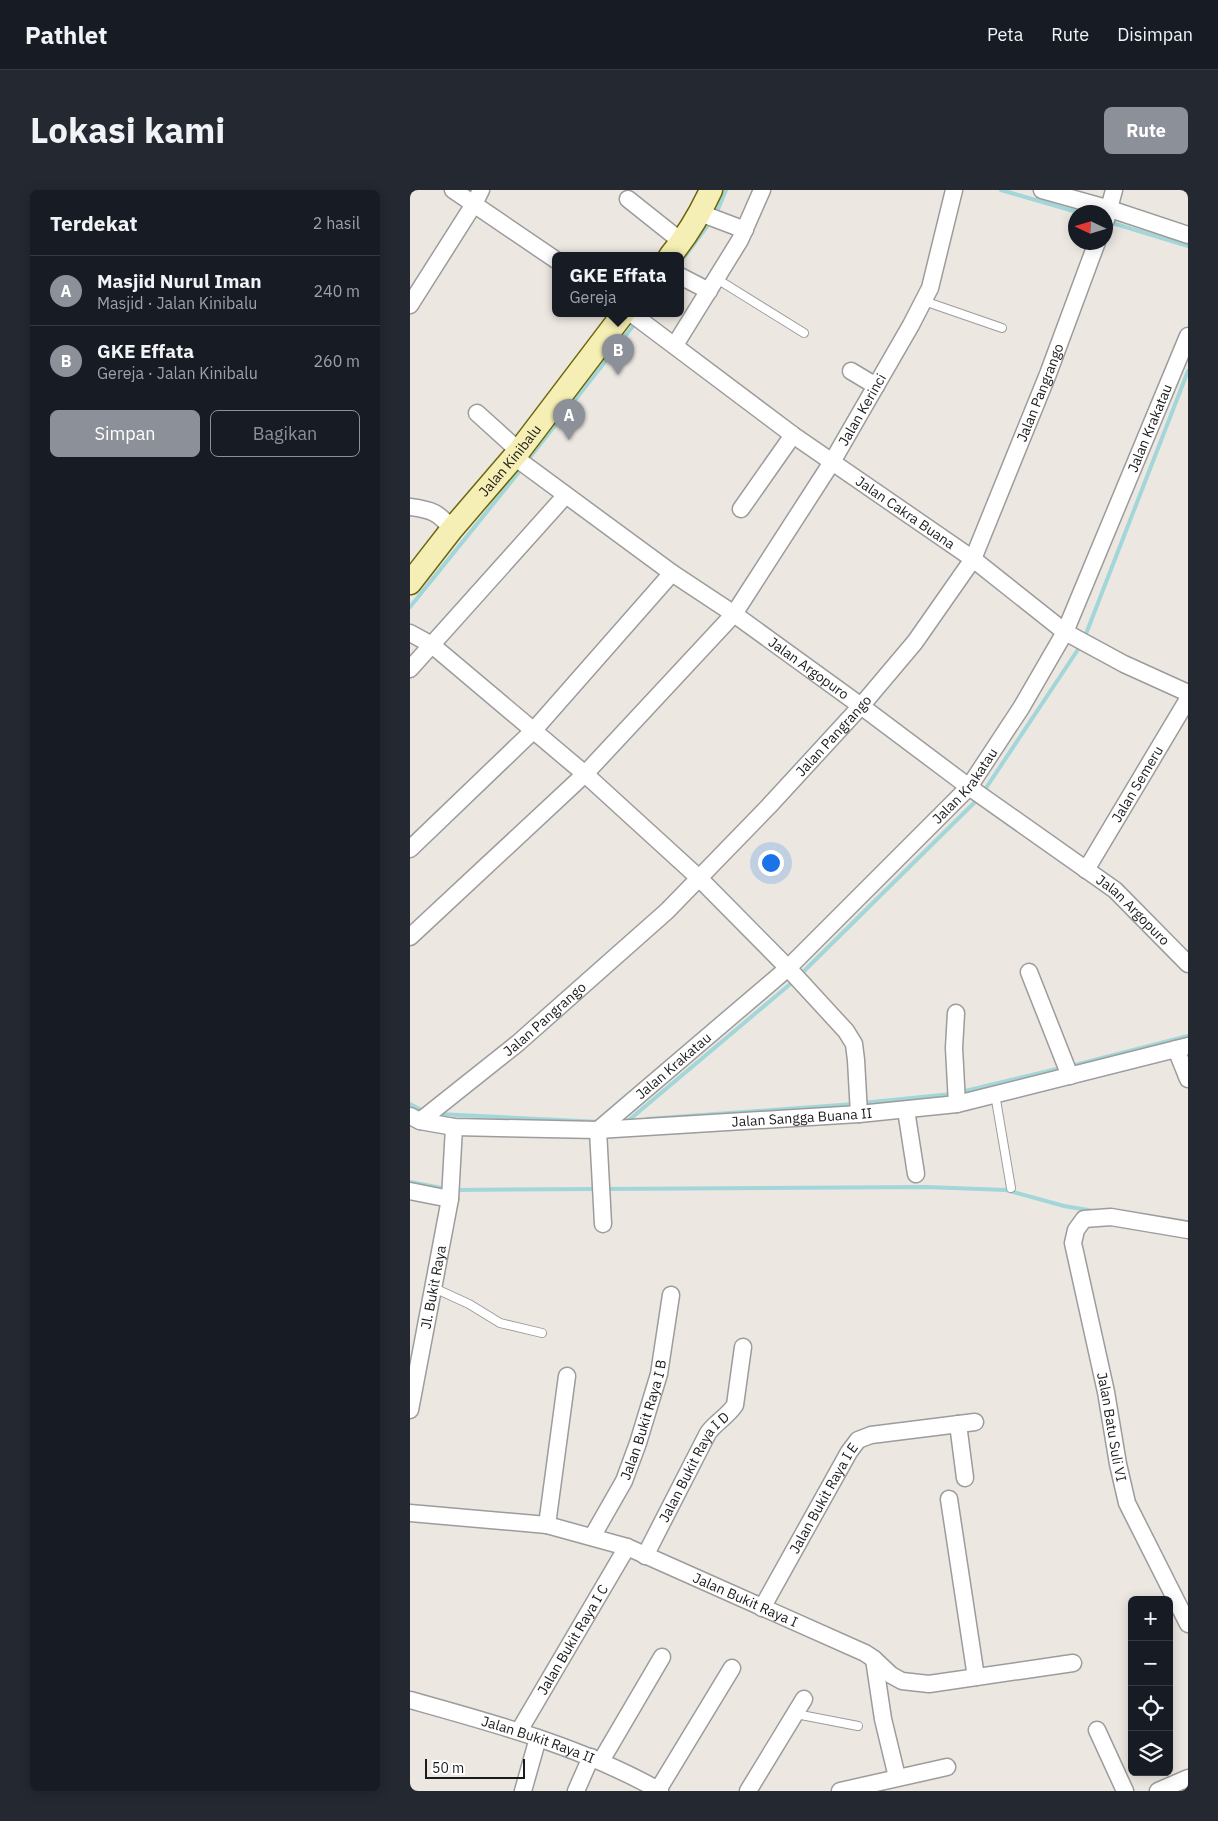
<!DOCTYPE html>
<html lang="id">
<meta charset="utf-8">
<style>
body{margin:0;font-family:"IBM Plex Sans",sans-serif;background:#242831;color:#f1f3f6}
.controls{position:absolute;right:15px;bottom:15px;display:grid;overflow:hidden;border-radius:8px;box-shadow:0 2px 12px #0003}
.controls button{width:45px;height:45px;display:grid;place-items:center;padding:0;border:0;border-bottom:1px solid #363941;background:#171b24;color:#f1f3f6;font:25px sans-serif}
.compass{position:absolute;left:658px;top:15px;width:45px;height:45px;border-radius:50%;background:#171b24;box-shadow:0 2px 12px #0003;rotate:274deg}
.scale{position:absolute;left:15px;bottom:12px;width:100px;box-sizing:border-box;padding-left:5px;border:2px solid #1b1b1b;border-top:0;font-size:14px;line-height:18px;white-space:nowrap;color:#1b1b1b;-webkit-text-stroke:4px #fff;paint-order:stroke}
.you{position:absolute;left:360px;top:672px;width:18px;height:18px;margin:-12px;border:4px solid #fff;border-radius:50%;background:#1a73e8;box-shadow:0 0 0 8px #1a73e833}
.badge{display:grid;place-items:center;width:32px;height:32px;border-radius:50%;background:#8c9099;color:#fff;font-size:16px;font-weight:700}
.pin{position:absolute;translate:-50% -41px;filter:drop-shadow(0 1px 2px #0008)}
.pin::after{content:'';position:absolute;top:26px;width:18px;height:15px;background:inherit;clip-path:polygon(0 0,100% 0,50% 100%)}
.popup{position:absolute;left:142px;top:62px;width:132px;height:65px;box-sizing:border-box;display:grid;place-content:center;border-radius:8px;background:#171b24;filter:drop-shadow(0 1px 4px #0005);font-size:16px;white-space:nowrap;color:#9ea1a6}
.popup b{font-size:19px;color:#f1f3f6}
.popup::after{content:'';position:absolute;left:50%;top:100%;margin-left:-10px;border:10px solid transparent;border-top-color:#171b24}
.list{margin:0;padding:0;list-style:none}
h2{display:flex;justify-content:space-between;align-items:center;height:65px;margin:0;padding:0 20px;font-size:21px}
h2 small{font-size:16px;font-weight:400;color:#9ea1a6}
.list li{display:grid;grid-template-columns:32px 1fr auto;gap:15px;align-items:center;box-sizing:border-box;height:70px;padding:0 20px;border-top:1px solid #363941}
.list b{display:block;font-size:19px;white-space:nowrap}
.list p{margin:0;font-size:16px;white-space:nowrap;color:#9ea1a6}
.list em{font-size:16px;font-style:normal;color:#9ea1a6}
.actions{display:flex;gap:10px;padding:15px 20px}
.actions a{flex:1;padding:11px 0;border:1px solid #8c9099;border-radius:8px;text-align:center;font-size:18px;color:#8c9099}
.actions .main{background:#8c9099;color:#fff}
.icon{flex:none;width:28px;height:28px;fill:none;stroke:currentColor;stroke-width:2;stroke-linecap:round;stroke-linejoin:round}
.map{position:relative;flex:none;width:778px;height:1601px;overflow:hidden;border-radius:8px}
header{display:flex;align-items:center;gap:30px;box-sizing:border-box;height:70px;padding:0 25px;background:#171b24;border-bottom:1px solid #363941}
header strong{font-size:24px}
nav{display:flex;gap:28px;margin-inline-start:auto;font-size:18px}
.intro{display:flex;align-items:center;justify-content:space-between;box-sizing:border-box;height:120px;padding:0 30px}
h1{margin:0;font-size:35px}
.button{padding:12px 22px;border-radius:8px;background:#8c9099;color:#fff;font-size:18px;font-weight:700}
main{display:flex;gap:30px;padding:0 30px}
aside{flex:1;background:#171b24;border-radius:8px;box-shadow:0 2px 12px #0003}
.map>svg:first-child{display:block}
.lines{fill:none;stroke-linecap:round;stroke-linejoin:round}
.stream{stroke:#a2d6d9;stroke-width:4}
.lane-casing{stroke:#9c9c9c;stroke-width:10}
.street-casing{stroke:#9c9c9c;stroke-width:19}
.secondary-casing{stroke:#6b6609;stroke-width:25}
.lane{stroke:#fff;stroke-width:8}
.street{stroke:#fff;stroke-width:16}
.secondary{stroke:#f6efb5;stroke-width:22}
.labels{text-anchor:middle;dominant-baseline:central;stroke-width:5;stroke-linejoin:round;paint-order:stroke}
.street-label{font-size:14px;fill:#1b1b1b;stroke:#fff}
</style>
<header>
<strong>Pathlet</strong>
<nav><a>Peta</a><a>Rute</a><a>Disimpan</a></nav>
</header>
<div class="intro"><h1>Lokasi kami</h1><a class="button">Rute</a></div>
<main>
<aside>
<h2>Terdekat<small>2 hasil</small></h2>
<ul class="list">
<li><span class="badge">A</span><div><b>Masjid Nurul Iman</b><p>Masjid · Jalan Kinibalu</p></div><em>240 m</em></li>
<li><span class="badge">B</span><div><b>GKE Effata</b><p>Gereja · Jalan Kinibalu</p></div><em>260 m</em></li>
</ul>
<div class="actions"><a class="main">Simpan</a><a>Bagikan</a></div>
</aside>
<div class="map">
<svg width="778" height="1601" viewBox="0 0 778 1601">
<rect width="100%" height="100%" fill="#ece7e1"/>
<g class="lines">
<g class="stream">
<path d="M 591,0 L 667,22"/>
<path d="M 306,24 L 316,0"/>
<path d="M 699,32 L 778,56"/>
<path d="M 270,73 L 301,31"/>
<path d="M 117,271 L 227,131"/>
<path d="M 0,417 L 113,277"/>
<path d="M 674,449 L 778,181"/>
<path d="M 574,601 L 671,455"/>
<path d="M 390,785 L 568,609"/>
<path d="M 661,876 L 778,846"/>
<path d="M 551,902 L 651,878"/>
<path d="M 452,913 L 542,904"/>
<path d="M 0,914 L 13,921"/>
<path d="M 28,924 L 190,932"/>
<path d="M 237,929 L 445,914"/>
<path d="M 219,930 L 385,790"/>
<path d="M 0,992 L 37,999"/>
<path d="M 194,999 L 516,997 L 596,1000 L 654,1016 L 684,1021"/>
<path d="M 44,1000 L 187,999"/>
</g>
<g class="lane-casing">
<g id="lane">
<path d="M 307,89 L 394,143"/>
<path d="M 514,111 L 592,138"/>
<path d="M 585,904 L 601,998"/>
<path d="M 24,1098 L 59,1114 L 90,1133 L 132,1143"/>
<path d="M 386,1524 L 448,1536"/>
</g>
</g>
<g class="street-casing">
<g id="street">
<path d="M 43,0 L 146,70"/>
<path d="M 632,0 L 700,19 L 778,45"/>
<path d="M 218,9 L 272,52"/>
<path d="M 290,23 L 335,40"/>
<path d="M 696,30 L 704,0"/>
<path d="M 270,86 L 299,101"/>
<path d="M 0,115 L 64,14 L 71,0"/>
<path id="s1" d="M 222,124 L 383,245 L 563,369 L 655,442 L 714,474 L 778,503"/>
<path d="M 265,155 L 330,50 L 352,0"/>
<path d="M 441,181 L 466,196"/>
<path d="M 67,223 L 109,261"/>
<path id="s2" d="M 103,266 L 262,383 L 324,424 L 451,516 L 559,597 L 705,700 L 778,774"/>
<path d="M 0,317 C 22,320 28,322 42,339"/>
<path d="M 331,319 L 383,245"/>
<path d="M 0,443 L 22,455 L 175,584 L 289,688 L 378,778 L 436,841 L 444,854 L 446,870 L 449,924"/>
<path d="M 0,479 L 155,306"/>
<path d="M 0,659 L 124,540 L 262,383"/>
<path id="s3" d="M 676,680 L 778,509"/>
<path id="s4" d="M 0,747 L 175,584 L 324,424 L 422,272 L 501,135 L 520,98 L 544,0"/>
<path d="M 619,782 L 660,886"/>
<path d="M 546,823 L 544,858 L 547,914"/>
<path d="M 766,859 L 778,889"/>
<path d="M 496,920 L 506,984"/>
<path id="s5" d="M 0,926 L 10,931 L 44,937 L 188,940 L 449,924 L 547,914 L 778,856"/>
<path id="s6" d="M 10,931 L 108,853 L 257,721 L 359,616 L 451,516 L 505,452 L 563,369 L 638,184 L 687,52"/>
<path id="s7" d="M 188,940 L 378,778 L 559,597 L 611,518 L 655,442 L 778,146"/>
<path d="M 188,940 L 193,1034"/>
<path d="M 0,1001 L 40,1009"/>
<path id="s8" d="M 778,1040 L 701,1027 L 674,1029 L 666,1040 L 663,1053 L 696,1202 L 708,1274 L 717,1313 L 778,1434"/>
<path id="s9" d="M 0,1220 L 40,1009 L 44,937"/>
<path d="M 548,1234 L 555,1288"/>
<path d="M 539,1309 L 566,1487"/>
<path id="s10" d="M 0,1323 L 137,1335 L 217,1357 L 455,1463 L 464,1469 L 481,1485 L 492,1491 L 519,1494 L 663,1473"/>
<path d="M 137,1335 L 157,1186"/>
<path id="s11" d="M 182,1347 L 214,1291 L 228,1253 L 249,1184 L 261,1105"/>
<path id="s12" d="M 235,1366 L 298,1243 C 306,1232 318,1226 325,1215 L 333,1157"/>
<path id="s13" d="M 352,1418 L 439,1262 L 448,1250 L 461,1245 L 565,1232"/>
<path d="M 464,1469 L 473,1529 L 487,1587"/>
<path id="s14" d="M 0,1510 C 86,1534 172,1557 250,1601"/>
<path d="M 687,1540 L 715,1601"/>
<path id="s15" d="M 109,1541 L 217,1357"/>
<path d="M 191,1571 L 252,1467"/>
<path d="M 248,1600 L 322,1478"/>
<path d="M 113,1601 L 128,1548"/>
<path d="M 166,1601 L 181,1567"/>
<path d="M 338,1601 L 394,1509"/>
<path d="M 430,1601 L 537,1577"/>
<path d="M 748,1601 L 778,1588"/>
</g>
</g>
<g class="secondary-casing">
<g id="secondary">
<path d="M 260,66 C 277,46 290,24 301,0"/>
<path id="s16" d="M 0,393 L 42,339 L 109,261 L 213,124"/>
</g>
</g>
<use href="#lane" class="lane"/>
<use href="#street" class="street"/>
<use href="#secondary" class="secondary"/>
</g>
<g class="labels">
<g class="street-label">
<text stroke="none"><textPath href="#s6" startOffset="971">Jalan Pangrango</textPath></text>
<text stroke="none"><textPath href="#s4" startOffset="699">Jalan Kerinci</textPath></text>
<text stroke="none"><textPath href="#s7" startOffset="909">Jalan Krakatau</textPath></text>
<text stroke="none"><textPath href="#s16" startOffset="158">Jalan Kinibalu</textPath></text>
<text stroke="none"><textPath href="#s1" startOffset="338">Jalan Cakra Buana</textPath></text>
<text stroke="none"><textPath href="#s2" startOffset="364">Jalan Argopuro</textPath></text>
<text stroke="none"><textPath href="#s6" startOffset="566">Jalan Pangrango</textPath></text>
<text stroke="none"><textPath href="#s7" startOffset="504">Jalan Krakatau</textPath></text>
<text stroke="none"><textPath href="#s3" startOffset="100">Jalan Semeru</textPath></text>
<text stroke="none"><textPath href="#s2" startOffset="769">Jalan Argopuro</textPath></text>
<text stroke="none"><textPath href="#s6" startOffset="161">Jalan Pangrango</textPath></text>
<text stroke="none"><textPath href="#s7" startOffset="99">Jalan Krakatau</textPath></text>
<text stroke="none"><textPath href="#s5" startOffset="394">Jalan Sangga Buana II</textPath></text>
<text stroke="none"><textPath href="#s9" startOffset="125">Jl. Bukit Raya</textPath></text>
<text stroke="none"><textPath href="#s11" startOffset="129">Jalan Bukit Raya I B</textPath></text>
<text stroke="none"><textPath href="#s8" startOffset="320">Jalan Batu Suli VI</textPath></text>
<text stroke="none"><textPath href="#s12" startOffset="102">Jalan Bukit Raya I D</textPath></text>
<text stroke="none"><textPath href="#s13" startOffset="126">Jalan Bukit Raya I E</textPath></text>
<text stroke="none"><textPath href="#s10" startOffset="350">Jalan Bukit Raya I</textPath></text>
<text stroke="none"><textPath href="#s15" startOffset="106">Jalan Bukit Raya I C</textPath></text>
<text stroke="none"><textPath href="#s14" startOffset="134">Jalan Bukit Raya II</textPath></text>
</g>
</g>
</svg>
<div class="controls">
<button>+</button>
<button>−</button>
<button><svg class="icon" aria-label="locate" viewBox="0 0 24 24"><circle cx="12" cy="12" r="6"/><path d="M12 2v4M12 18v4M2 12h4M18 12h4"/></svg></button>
<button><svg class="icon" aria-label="layers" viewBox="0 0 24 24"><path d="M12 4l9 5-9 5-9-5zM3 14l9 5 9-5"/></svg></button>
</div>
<svg class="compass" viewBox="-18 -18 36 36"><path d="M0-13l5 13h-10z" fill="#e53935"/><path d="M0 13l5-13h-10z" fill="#9ea1a6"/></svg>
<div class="scale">50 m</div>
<div class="you"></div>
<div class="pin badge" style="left:159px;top:250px">A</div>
<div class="pin badge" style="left:208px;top:185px">B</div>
<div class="popup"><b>GKE Effata</b>Gereja</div>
</div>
</main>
